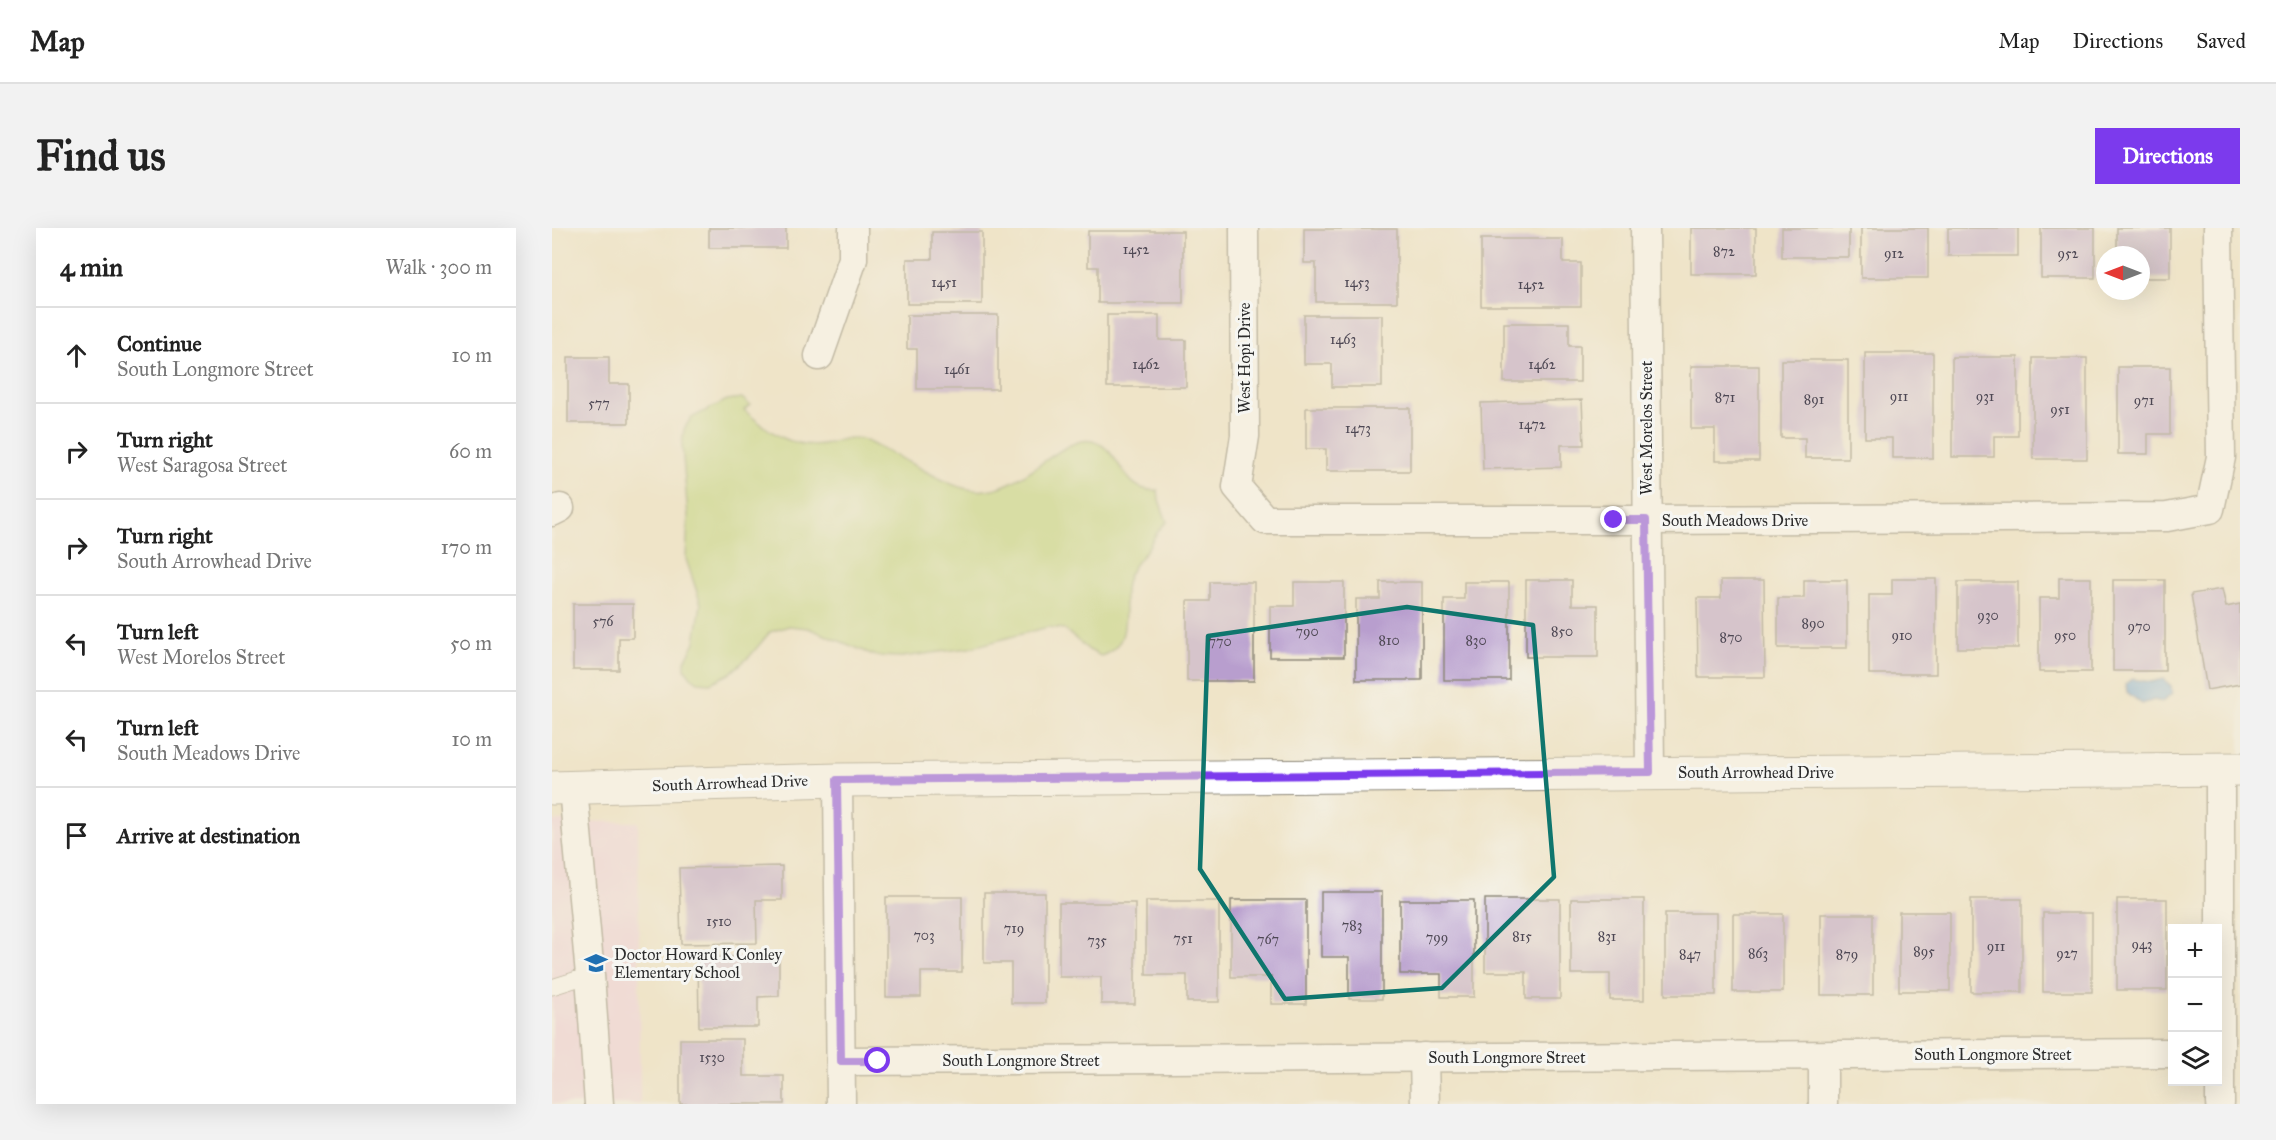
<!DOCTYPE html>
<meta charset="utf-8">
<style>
body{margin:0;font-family:"IM FELL Great Primer",serif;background:#f2f2f2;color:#222}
.controls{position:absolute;right:18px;bottom:18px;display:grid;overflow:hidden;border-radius:0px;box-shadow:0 6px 24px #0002}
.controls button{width:54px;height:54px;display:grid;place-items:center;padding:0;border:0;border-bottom:2px solid #e0e0e0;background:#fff;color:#222;font:30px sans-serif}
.compass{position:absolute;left:1544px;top:18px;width:54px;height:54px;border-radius:50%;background:#fff;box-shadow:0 6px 24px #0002;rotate:270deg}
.stop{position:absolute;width:18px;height:18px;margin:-14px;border:4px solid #7c3aed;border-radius:50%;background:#fff}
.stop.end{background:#7c3aed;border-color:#fff;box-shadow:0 2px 6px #0008}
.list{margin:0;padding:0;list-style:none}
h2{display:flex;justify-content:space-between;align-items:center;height:78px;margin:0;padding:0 24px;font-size:26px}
h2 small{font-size:20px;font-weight:400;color:#767676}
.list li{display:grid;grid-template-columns:39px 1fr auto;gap:18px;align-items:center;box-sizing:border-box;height:96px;padding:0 24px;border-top:2px solid #e0e0e0}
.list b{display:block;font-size:22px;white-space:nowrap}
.list p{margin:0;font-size:20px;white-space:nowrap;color:#767676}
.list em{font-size:20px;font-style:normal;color:#767676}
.icon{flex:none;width:33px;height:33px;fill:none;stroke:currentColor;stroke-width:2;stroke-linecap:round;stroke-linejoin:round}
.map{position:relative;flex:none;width:1688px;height:876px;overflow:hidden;border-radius:0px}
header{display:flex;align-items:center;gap:36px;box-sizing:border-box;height:84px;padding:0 30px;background:#fff;border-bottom:2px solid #e0e0e0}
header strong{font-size:28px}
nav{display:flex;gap:33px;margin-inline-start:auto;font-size:21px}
.intro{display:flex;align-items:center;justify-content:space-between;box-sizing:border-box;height:144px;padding:0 36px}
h1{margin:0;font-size:42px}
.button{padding:15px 27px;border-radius:0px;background:#7c3aed;color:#fff;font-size:21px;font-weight:700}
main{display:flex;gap:36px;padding:0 36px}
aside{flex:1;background:#fff;border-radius:0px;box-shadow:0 6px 24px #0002}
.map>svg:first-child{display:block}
.built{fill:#f1d0e3}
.green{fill:#bdd579;stroke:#748052;stroke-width:1.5}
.water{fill:#6ba5da;stroke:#4b6882;stroke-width:1.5}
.building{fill:#b89ece}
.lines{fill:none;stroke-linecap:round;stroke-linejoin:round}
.service-casing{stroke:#8d887a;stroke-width:17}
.minor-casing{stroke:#8d887a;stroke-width:31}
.tertiary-casing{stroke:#8d887a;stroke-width:35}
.service{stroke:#fff;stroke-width:15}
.minor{stroke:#fff;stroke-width:28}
.tertiary{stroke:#fff;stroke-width:33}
.route{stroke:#7c3aed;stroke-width:8}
.marked{fill:none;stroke:#0f766e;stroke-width:4.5;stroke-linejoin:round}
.labels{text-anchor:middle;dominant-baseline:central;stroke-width:6;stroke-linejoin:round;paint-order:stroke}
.number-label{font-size:14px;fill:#4e4854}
.street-label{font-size:16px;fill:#2b2b2b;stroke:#f6f6f2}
.poi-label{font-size:16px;fill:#2b2b2b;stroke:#f6f6f2;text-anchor:start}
</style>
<header>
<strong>Map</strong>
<nav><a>Map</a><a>Directions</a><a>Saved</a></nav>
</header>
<div class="intro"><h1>Find us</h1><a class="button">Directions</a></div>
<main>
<aside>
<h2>4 min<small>Walk · 300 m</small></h2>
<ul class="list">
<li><svg class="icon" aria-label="ahead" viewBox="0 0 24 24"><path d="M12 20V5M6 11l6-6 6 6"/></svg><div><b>Continue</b><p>South Longmore Street</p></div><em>10 m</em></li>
<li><svg class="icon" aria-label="right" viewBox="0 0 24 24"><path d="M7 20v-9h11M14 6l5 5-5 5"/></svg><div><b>Turn right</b><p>West Saragosa Street</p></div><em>60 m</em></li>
<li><svg class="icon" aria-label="right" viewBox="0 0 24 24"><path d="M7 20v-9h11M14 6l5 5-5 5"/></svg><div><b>Turn right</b><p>South Arrowhead Drive</p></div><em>170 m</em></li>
<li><svg class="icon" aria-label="left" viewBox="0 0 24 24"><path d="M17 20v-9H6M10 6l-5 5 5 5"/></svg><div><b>Turn left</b><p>West Morelos Street</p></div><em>50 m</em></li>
<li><svg class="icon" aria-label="left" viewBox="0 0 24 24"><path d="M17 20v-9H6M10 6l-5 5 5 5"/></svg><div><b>Turn left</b><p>South Meadows Drive</p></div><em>10 m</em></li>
<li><svg class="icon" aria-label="arrive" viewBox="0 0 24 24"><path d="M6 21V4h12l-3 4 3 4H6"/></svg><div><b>Arrive at destination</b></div></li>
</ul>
</aside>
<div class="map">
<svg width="1688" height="876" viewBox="0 0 1688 876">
<rect width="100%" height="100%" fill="#f6f6f2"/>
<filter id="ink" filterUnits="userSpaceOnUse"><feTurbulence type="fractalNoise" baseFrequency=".0167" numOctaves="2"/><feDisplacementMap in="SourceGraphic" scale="12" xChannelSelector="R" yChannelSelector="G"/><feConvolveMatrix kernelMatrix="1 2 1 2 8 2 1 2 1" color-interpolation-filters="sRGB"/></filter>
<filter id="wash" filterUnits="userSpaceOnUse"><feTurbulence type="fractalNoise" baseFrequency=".008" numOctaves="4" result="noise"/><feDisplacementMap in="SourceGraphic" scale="24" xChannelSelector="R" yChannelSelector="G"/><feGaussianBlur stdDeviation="1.35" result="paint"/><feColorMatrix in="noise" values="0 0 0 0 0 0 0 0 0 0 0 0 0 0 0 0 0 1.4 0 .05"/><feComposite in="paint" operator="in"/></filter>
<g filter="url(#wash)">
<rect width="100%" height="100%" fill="#efe4c8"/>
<path class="built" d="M 0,593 L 86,594 L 88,876 L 0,876 Z"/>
<path class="green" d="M 190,170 L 198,177 L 192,182 C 217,204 242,223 277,215 C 289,212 297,208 310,211 C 330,221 351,231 371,242 C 387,250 403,260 422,262 C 469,268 509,206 540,213 C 570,220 568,266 606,262 L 607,272 L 615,294 C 605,302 602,310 596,320 C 588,331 577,341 574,355 C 569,383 583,416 549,428 L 537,422 L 512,401 L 496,399 L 417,420 L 350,429 L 324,428 L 256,400 L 237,398 L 218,404 L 198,428 L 177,446 L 158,455 L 146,454 L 139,449 L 133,441 L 133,433 L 143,414 L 149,376 L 134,331 L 136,289 L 130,217 L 132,201 L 139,190 L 175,172 Z"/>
<path class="water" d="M 1580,451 L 1599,454 L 1611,451 L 1619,458 L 1620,466 L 1610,474 L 1602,472 L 1590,476 L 1575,464 L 1574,456 Z"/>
<g id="blocks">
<g class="building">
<rect x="157" y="0" width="77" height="20"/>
<rect x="1139" y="0" width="65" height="46"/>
<rect x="1230" y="0" width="67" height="29"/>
<rect x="1309" y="0" width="67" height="50"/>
<rect x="1396" y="0" width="70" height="28"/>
<rect x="1489" y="0" width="54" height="50"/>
<path d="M 1565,0 L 1618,0 L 1618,50 L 1589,50 L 1589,27 L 1565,27 Z"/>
<path d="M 752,1 L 845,1 L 845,74 L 764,74 L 764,35 L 752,35 Z"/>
<path d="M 536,3 L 631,3 L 631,75 L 546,75 L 546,39 L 536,39 Z"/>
<path d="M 380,4 L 430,4 L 430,76 L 355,76 L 355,31 L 380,31 Z"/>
<path d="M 929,11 L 1011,11 L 1011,35 L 1029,35 L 1029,78 L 929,78 Z"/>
<path d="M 355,87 L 446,87 L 446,161 L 365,161 L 365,121 L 355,121 Z"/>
<path d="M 555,87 L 607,87 L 607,112 L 634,112 L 634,159 L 555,159 Z"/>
<path d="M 752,87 L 830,87 L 830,159 L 780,159 L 780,136 L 752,136 Z"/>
<path d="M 952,95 L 1017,95 L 1017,118 L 1028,118 L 1028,154 L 952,154 Z"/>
<path d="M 1313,125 L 1381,125 L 1381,230 L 1340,230 L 1340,210 L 1313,210 Z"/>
<path d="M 16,129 L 57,129 L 57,156 L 77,156 L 77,195 L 16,195 Z"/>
<path d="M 1400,129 L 1466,129 L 1466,208 L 1442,208 L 1442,229 L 1400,229 Z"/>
<rect x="1481" y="130" width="54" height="101"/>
<path d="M 1229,132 L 1296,132 L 1296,230 L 1253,230 L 1253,210 L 1229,210 Z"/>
<path d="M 1139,138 L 1207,138 L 1207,233 L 1163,233 L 1163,201 L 1139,201 Z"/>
<path d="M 1566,139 L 1618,139 L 1618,206 L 1596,206 L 1596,226 L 1566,226 Z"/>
<path d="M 1030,172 L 1032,217 L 1009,217 L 1009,239 L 931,241 L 929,175 Z"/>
<path d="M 754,180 L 858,180 L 858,243 L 774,243 L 774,221 L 754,221 Z"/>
<path d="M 1507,350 L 1539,350 L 1539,444 L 1487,444 L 1487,370 L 1507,370 Z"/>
<path d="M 1340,351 L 1384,351 L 1384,446 L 1317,446 L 1317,367 L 1340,367 Z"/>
<path d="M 974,352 L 1020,352 L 1020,377 L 1046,377 L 1046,429 L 974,429 Z"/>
<path d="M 1169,352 L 1212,352 L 1213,449 L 1146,449 L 1145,370 L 1169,370 Z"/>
<path d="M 1252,352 L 1295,352 L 1295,420 L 1226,420 L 1226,370 L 1252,370 Z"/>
<rect x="1561" y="352" width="52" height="91"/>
<path d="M 658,354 L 702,354 L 702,453 L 635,453 L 635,373 L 658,373 Z"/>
<path d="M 742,354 L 792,354 L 792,429 L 718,429 L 718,378 L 742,378 Z"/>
<path d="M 828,354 L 870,354 L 870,452 L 804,452 L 804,371 L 828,371 Z"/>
<path d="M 912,354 L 957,354 L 957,452 L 892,452 L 892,371 L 912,371 Z"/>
<rect x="1406" y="354" width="60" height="66"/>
<path d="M 1670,361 L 1674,379 L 1688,376 L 1688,456 L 1655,462 L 1639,366 Z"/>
<path d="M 21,376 L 81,376 L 81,410 L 67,410 L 67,442 L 21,442 Z"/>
<path d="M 230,638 L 230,672 L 204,672 L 205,715 L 129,716 L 127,640 Z"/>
<path d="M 769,664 L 830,664 L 830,771 L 797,771 L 797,729 L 769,729 Z"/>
<path d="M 432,665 L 493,665 L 493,775 L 459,775 L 459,735 L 432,735 Z"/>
<path d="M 334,669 L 410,669 L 410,744 L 369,744 L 369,769 L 334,769 Z"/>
<path d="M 933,671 L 1008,671 L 1008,771 L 974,771 L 974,744 L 933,744 Z"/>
<path d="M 1019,671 L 1092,671 L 1092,772 L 1058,772 L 1058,746 L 1019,746 Z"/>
<rect x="1419" y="671" width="51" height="93"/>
<rect x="1565" y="671" width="50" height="91"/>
<path d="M 679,672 L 754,672 L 754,776 L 719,776 L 719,749 L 679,749 Z"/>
<path d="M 848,672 L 922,672 L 922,769 L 889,769 L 889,746 L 848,746 Z"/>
<path d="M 594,673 L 667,673 L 667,774 L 635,774 L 635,747 L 594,747 Z"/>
<path d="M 507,675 L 583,675 L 583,776 L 549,776 L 549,749 L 507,749 Z"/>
<rect x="1347" y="684" width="51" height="79"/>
<rect x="1113" y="685" width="51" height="82"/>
<rect x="1491" y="685" width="49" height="79"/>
<rect x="1181" y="686" width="50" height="78"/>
<rect x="1269" y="686" width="52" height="81"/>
<path d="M 146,729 L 227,729 L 227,768 L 206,769 L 206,799 L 147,799 Z"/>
<path d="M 128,811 L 191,811 L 191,848 L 232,848 L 232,876 L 128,876 Z"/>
</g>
</g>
</g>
<g filter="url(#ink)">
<use href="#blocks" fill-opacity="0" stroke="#8d887a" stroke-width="1.5"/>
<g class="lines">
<g class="service-casing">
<path id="service" d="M 0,759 L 38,747"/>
</g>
<g class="minor-casing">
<g id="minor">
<path d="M 692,0 L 693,208 L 685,259 L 713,292 L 1094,292 L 1615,289 L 1658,281 L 1669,229 L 1666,0"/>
<path d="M 1093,0 L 1098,544"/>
<path d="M 267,128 L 301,31 L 301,0"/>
<path d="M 0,284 L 8,280"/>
<path d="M 286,552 L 289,876"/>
<path d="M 21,560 L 38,747 L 47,876"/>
<path d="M 1271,828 L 1271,876"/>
<path d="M 872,829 L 873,876"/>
<path d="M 289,833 L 1620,825"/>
<path d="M 1668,876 L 1668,541"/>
</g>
</g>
<g class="tertiary-casing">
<path id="tertiary" d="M 0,560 L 286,552 L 1688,541"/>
</g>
<use href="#service" class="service"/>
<use href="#minor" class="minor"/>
<use href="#tertiary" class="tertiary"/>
</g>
</g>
<g class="lines" filter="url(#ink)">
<path class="route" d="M 326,833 L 289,833 L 285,552 L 1098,544 L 1094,292 L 1062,292"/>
</g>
<path d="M0 0H1688V876H0ZM 855,379 L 981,397 L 1002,649 L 890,760 L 733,771 L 648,641 L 656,408 Z" fill="#efe4c8" fill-opacity=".55" fill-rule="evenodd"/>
<path class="marked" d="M 855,379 L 981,397 L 1002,649 L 890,760 L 733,771 L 648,641 L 656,408 Z"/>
<defs>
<g id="school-bare" transform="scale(1.8)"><path d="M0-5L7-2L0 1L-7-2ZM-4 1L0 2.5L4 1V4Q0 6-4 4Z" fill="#1f6fb2" stroke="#f6f6f2" stroke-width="2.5" paint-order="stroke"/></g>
</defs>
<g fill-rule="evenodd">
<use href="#school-bare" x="44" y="735"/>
</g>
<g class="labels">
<g class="number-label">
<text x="584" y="21">1452</text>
<text x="1172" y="23">872</text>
<text x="1342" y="25">912</text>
<text x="1516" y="25">952</text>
<text x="392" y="54">1451</text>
<text x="805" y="54">1453</text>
<text x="979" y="56">1452</text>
<text x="791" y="111">1463</text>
<text x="594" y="136">1462</text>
<text x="990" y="136">1462</text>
<text x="405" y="141">1461</text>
<text x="1347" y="168">911</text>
<text x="1433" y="168">931</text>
<text x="1173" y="169">871</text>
<text x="1262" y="171">891</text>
<text x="1592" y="172">971</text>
<text x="47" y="175">577</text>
<text x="1508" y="181">951</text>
<text x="980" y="196">1472</text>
<text x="806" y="200">1473</text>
<text x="1436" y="387">930</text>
<text x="51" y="393">576</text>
<text x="1261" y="395">890</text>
<text x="1587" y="398">970</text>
<text x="755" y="403">790</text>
<text x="1010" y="403">850</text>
<text x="1350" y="407">910</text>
<text x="1513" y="407">950</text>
<text x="1179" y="409">870</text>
<text x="837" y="412">810</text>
<text x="924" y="412">830</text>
<text x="668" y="413">770</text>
<text x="167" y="693">1510</text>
<text x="800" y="697">783</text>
<text x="462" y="700">719</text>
<text x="372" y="707">703</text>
<text x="970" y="708">815</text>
<text x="1055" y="708">831</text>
<text x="885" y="709">799</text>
<text x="631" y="710">751</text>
<text x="716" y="711">767</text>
<text x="545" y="712">735</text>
<text x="1590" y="716">943</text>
<text x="1444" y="718">911</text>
<text x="1372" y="723">895</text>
<text x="1206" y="725">863</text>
<text x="1515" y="725">927</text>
<text x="1138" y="726">847</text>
<text x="1295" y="726">879</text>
<text x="160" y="829">1530</text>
</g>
<g class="street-label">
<text transform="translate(692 130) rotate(-90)">West Hopi Drive</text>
<text transform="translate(1094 200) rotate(-90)">West Morelos Street</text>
<text x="1183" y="292">South Meadows Drive</text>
<text x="1204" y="544">South Arrowhead Drive</text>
<text transform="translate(178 555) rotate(-2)">South Arrowhead Drive</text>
<text x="1441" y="826">South Longmore Street</text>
<text x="955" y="829">South Longmore Street</text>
<text x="469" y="832">South Longmore Street</text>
</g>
<g class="poi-label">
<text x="62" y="726">Doctor Howard K Conley<tspan x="62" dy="18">Elementary School</tspan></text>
</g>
</g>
</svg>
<div class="controls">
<button>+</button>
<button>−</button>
<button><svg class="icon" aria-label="layers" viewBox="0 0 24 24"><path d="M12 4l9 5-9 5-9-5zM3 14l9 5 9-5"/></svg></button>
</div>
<svg class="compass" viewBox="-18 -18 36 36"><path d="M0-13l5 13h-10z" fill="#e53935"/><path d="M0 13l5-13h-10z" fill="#767676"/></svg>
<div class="stop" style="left:326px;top:833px"></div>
<div class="stop end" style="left:1062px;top:292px"></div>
</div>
</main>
